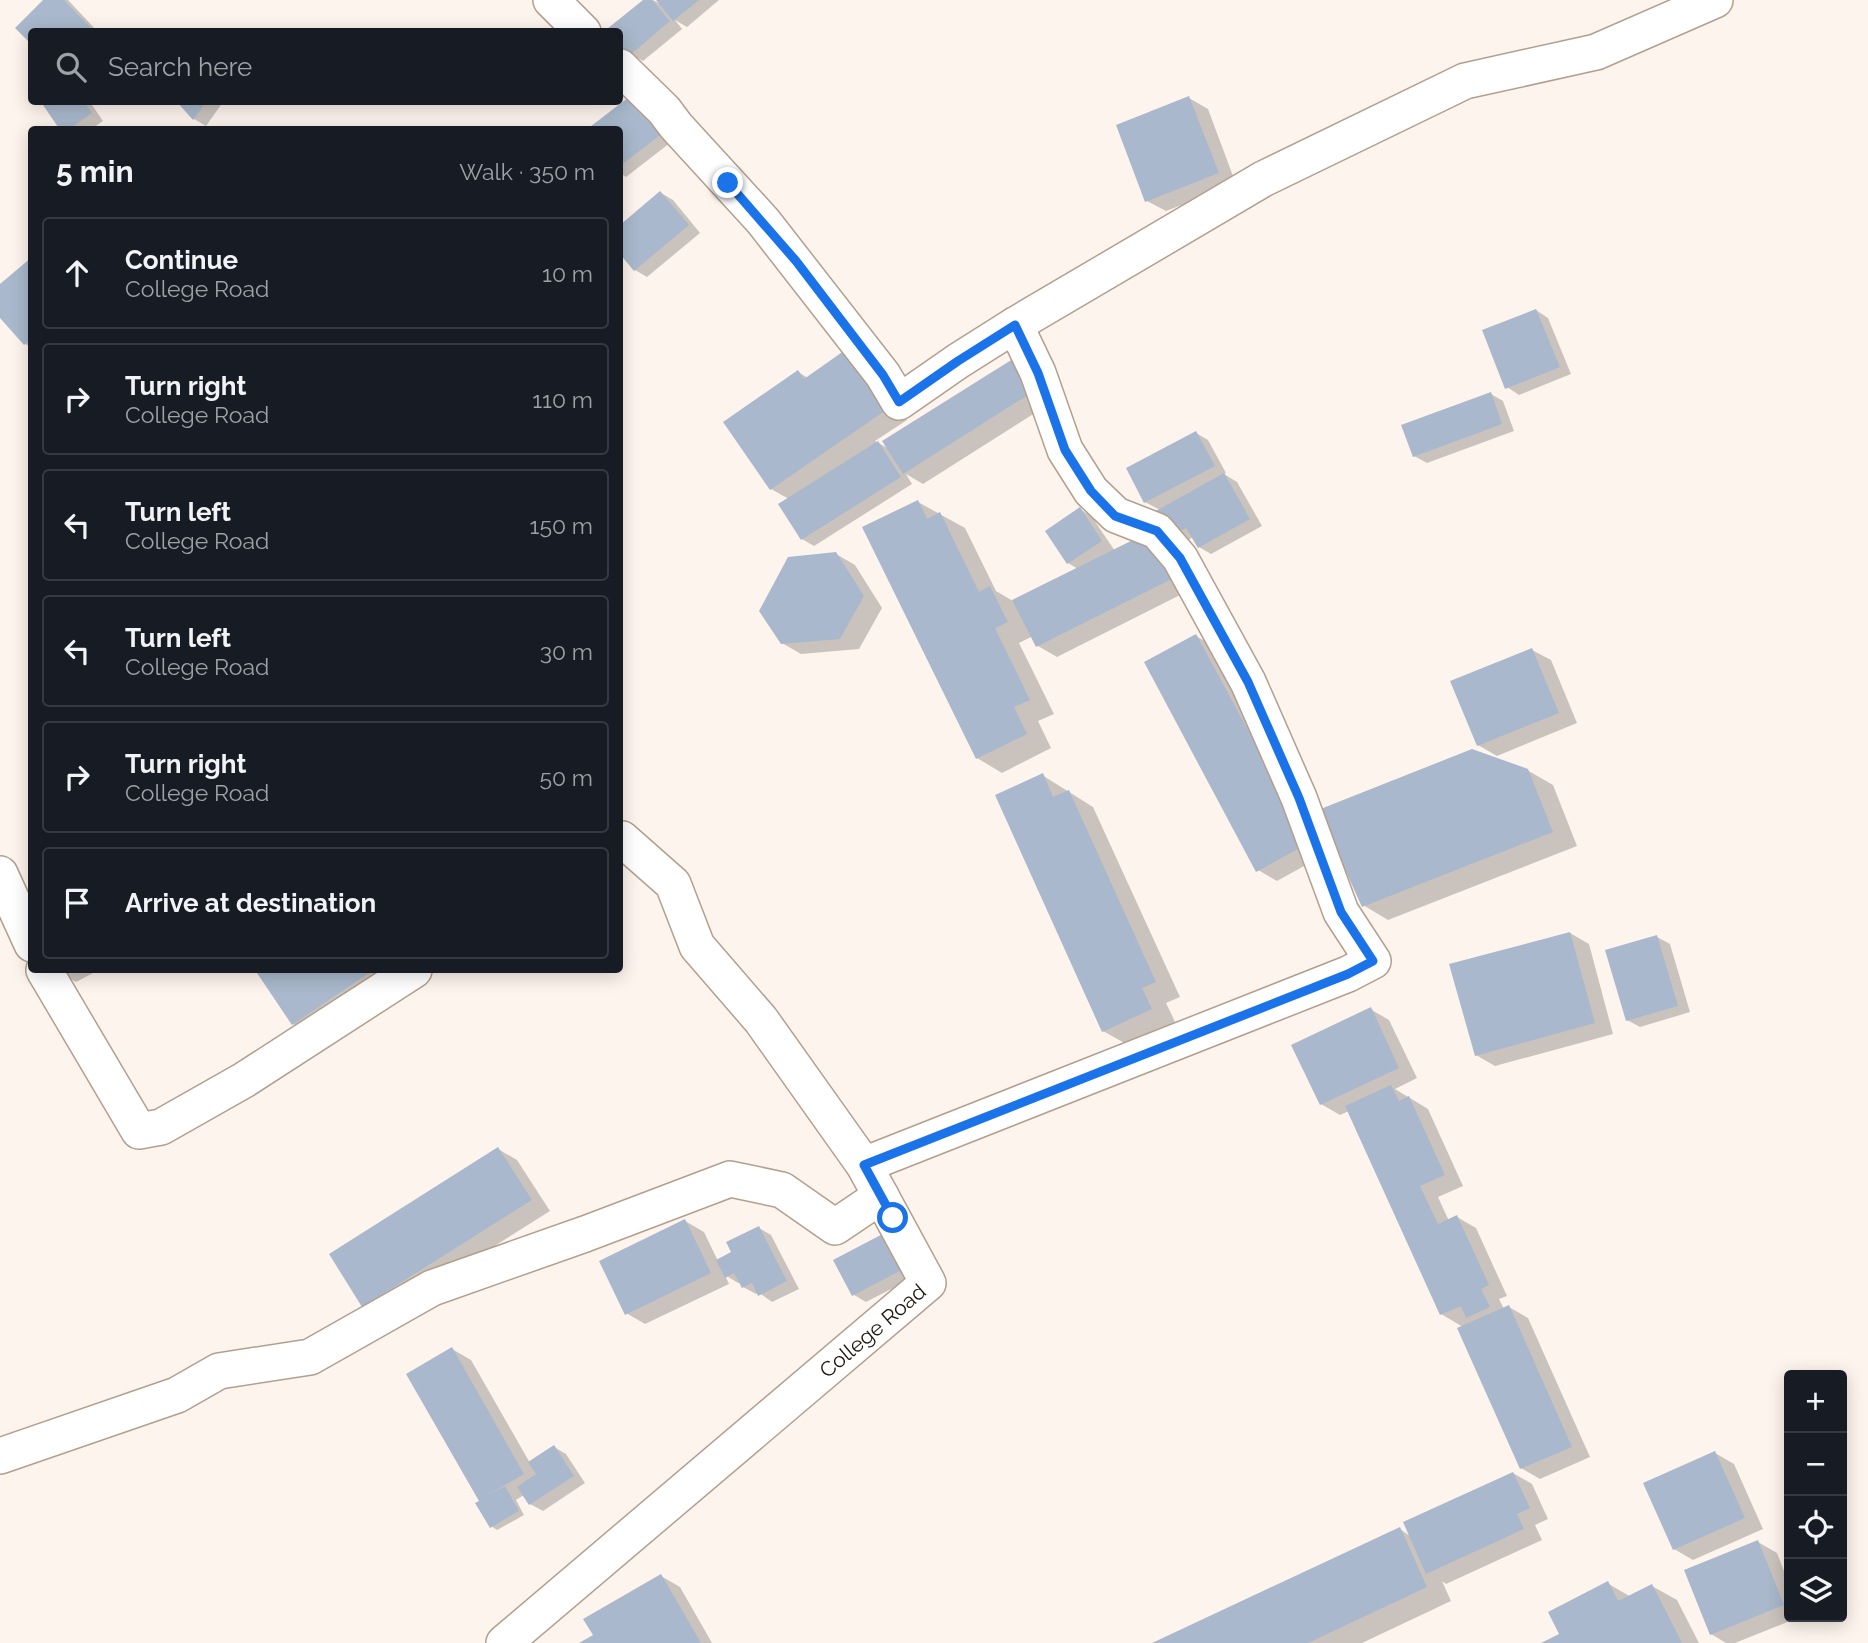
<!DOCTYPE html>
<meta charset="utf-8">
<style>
body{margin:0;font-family:Raleway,sans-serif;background:#242831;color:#f1f3f6}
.controls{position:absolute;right:21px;bottom:21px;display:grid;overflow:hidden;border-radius:7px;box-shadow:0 4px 18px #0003}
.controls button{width:63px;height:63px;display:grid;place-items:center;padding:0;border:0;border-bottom:2px solid #363941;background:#171b24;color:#f1f3f6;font:35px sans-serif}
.stop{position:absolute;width:21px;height:21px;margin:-16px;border:5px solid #1a73e8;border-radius:50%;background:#fff}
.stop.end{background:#1a73e8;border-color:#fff;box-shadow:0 2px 7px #0008}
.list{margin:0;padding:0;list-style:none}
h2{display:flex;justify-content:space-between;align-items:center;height:91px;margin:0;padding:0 28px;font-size:30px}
h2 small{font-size:23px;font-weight:400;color:#9ea1a6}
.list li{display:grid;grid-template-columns:46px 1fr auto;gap:21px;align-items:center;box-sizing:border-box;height:112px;margin:0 14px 14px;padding:0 14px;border:2px solid #363941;border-radius:7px}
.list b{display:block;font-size:26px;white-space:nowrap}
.list p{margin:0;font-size:23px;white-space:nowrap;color:#9ea1a6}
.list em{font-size:23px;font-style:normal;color:#9ea1a6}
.icon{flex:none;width:38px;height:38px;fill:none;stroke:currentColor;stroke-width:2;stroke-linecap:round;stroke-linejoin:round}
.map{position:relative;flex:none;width:1868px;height:1643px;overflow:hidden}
.search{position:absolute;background:#171b24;box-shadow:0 4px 18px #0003;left:28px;top:28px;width:595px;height:77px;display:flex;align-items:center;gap:18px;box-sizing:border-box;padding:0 24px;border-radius:7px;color:#9ea1a6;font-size:26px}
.panel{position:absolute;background:#171b24;box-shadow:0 4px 18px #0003;left:28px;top:126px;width:595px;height:847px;border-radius:7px}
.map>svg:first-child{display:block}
.shadow{fill:#0003}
.building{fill:#a9b8cc}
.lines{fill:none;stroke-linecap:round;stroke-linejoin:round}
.minor-casing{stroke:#b39f8e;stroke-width:38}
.minor{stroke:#fff;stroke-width:35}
.route{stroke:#1a73e8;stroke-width:9}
.labels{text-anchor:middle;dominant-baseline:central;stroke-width:5;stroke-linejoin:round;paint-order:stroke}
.street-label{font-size:21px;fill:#1d150f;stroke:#fdf4ed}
</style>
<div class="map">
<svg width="1868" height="1643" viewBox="0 0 1868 1643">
<rect width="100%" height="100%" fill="#fdf4ed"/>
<g class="shadow">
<path d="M 46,0 L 68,0 L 98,32 L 32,32 L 17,28 Z"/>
<path d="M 646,0 L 653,0 L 662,5 L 658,0 L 719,0 L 687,27 L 675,20 L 682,29 L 643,61 L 630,54 L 620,41 L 620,32 L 610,30 Z"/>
<path d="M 1189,98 L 1208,109 L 1236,184 L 1166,211 L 1147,201 Z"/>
<path d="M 43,102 L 90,102 L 103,121 L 90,130 L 62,130 Z"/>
<path d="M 179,102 L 223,102 L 206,126 L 194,119 Z"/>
<path d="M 620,130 L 679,136 L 626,177 L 620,173 Z"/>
<path d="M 661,193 L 673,200 L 700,233 L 647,277 L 635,270 L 620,251 L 620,227 Z"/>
<path d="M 32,259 L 32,347 L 25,344 L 0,315 L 0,287 Z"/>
<path d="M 1536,310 L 1548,318 L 1571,374 L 1519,395 L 1507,387 Z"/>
<path d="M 1019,357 L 1057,399 L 923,484 L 906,474 L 912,484 L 814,546 L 802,539 L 789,499 L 771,489 L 798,372 L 808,378 L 867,361 L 907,420 L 875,441 L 889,449 Z"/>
<path d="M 1491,394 L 1503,401 L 1514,431 L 1427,463 L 1414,456 Z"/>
<path d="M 1196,433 L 1208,440 L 1226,473 L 1224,474 L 1237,482 L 1262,526 L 1211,554 L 1199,547 L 1193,537 L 1182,544 L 1160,510 L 1145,502 Z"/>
<path d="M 918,502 L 965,528 L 996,591 L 1013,601 L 1078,569 L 1068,563 L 1080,509 L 1092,517 L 1115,551 L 1151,533 L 1192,589 L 1057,657 L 1038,646 L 1033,636 L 1019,643 L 1054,714 L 1038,721 L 1051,748 L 1002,773 L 977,758 Z"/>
<path d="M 836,554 L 855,565 L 882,608 L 859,649 L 801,654 L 782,643 Z"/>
<path d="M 1196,636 L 1215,647 L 1326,854 L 1277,881 L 1258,870 Z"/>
<path d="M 1532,650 L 1551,660 L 1577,723 L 1497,756 L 1478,745 Z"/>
<path d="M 1527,770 L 1553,785 L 1577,846 L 1388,920 L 1363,905 Z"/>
<path d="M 1042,775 L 1093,807 L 1180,997 L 1166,1003 L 1176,1024 L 1128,1045 L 1103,1031 Z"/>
<path d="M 1570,933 L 1589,944 L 1613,1034 L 1495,1066 L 1476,1055 Z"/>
<path d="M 1657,937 L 1670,944 L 1690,1012 L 1640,1027 L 1627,1020 Z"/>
<path d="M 61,970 L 99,970 L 76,982 L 63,975 Z"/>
<path d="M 257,970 L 381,970 L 390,982 L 312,1035 L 293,1024 Z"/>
<path d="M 1370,1009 L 1389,1020 L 1417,1078 L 1395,1089 L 1428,1109 L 1463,1186 L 1438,1197 L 1449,1221 L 1457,1217 L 1476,1228 L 1507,1296 L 1499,1299 L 1504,1309 L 1509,1307 L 1528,1318 L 1590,1457 L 1540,1479 L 1521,1468 L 1463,1327 L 1441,1314 L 1349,1111 L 1340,1115 L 1321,1104 Z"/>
<path d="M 498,1149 L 517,1160 L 550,1211 L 382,1317 L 364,1306 Z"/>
<path d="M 685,1221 L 704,1232 L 718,1261 L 734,1253 L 759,1228 L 771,1235 L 799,1289 L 772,1302 L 758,1292 L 756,1294 L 743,1287 L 741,1282 L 738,1283 L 725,1275 L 729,1284 L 645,1324 L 626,1313 Z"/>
<path d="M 836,1261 L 926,1271 L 866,1302 L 854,1295 Z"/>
<path d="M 452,1349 L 471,1360 L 530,1463 L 554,1447 L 566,1454 L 585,1483 L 543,1511 L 530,1504 L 524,1495 L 516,1500 L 524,1515 L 497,1530 L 491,1526 L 483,1501 Z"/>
<path d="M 1715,1453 L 1734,1464 L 1763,1529 L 1693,1560 L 1674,1549 Z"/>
<path d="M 1513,1473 L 1532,1484 L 1548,1519 L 1535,1525 L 1542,1540 L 1446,1584 L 1442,1581 L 1451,1601 L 1362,1643 L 1156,1643 L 1400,1529 L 1410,1536 Z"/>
<path d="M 1758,1542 L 1777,1553 L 1789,1584 L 1789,1617 L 1800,1617 L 1735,1643 L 1726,1643 L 1711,1634 Z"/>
<path d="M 661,1576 L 680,1587 L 712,1643 L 583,1643 L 595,1636 Z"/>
<path d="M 1607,1583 L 1631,1597 L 1652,1586 L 1677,1600 L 1699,1643 L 1545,1643 L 1561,1635 Z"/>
</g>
<g class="building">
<path d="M 43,0 L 64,0 L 91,28 L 88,32 L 32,32 L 32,45 L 15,28 Z"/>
<path d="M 643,0 L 652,0 L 670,21 L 629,56 L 620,44 L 620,32 L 607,29 Z"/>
<path d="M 656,0 L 699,0 L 673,21 Z"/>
<path d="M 638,90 L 668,129 L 620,166 L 620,130 L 586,130 Z"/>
<path d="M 1189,96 L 1219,173 L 1145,202 L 1116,125 Z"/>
<path d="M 41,102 L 84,102 L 92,113 L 68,130 L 60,130 Z"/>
<path d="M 177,102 L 206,102 L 193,120 Z"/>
<path d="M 660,191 L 689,225 L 634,271 L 620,254 L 620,225 Z"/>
<path d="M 32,257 L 32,338 L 24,345 L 0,318 L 0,284 Z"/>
<path d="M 1536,309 L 1560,367 L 1505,389 L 1482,330 Z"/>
<path d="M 848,348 L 889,408 L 770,490 L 723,422 L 798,370 L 804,379 Z"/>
<path d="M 1019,355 L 1039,388 L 903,474 L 882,441 Z"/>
<path d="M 1491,392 L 1502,424 L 1413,457 L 1401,425 Z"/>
<path d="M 1196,431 L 1215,466 L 1144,503 L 1126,468 Z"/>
<path d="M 878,441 L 901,477 L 801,540 L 778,504 Z"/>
<path d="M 1224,473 L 1250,519 L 1198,548 L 1186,528 L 1168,538 L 1154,512 Z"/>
<path d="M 918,500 L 927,519 L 940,512 L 979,592 L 990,586 L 1008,622 L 995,628 L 1030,700 L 1014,707 L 1027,734 L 976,759 L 862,527 Z"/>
<path d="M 1080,507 L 1102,541 L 1067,564 L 1045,531 Z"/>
<path d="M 1151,531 L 1174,578 L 1036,647 L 1012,600 Z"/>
<path d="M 836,552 L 864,596 L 840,639 L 781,644 L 759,611 L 788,557 Z"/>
<path d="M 1196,634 L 1309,843 L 1256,872 L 1144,662 Z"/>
<path d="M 1532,648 L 1559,713 L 1477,746 L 1450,681 Z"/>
<path d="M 1472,749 L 1528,769 L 1553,832 L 1362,907 L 1318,810 Z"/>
<path d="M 1043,773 L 1053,797 L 1069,790 L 1156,982 L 1142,988 L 1152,1009 L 1102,1032 L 995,795 Z"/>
<path d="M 1570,932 L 1595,1023 L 1475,1056 L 1449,964 Z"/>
<path d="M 1657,935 L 1678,1006 L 1626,1021 L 1605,950 Z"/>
<path d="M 255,970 L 371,970 L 372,971 L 292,1025 Z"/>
<path d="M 1371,1007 L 1399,1068 L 1320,1105 L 1291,1045 Z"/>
<path d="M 1391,1085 L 1399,1101 L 1409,1096 L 1445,1175 L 1420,1186 L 1438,1224 L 1457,1215 L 1489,1285 L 1481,1289 L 1490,1307 L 1466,1318 L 1461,1306 L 1440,1315 L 1345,1106 Z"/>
<path d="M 498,1147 L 532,1200 L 362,1307 L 329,1254 Z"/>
<path d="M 685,1219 L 711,1273 L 625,1315 L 599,1261 Z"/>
<path d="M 759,1226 L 787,1281 L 758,1296 L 752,1283 L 742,1288 L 734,1273 L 725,1278 L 716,1260 L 731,1252 L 726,1242 Z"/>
<path d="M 896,1227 L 915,1263 L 852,1296 L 833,1260 Z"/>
<path d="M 1509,1305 L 1572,1447 L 1520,1469 L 1457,1328 Z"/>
<path d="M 452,1347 L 524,1474 L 486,1496 L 505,1486 L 519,1511 L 490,1528 L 475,1503 L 479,1501 L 406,1374 Z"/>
<path d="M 554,1445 L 574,1476 L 529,1505 L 517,1487 L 536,1474 L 528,1462 Z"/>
<path d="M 1715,1451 L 1745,1518 L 1673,1550 L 1643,1483 Z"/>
<path d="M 1513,1472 L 1530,1508 L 1517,1514 L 1524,1529 L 1426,1574 L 1403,1522 Z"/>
<path d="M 1400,1527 L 1427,1587 L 1308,1643 L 1152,1643 Z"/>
<path d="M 1758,1540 L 1784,1605 L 1710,1635 L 1684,1570 Z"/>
<path d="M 661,1574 L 701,1643 L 579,1643 L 593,1635 L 583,1619 Z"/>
<path d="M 1608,1581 L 1618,1601 L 1652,1584 L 1682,1643 L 1541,1643 L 1559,1634 L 1548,1612 Z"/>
</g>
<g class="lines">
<g class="minor-casing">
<g id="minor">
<path d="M 551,0 L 583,32"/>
<path d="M 1015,325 L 1263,179 L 1465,81 L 1596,52 L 1715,0"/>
<path d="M 620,841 L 622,839 L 673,884 L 697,946 L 761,1020 L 864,1165"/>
<path d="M 0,874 L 32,944"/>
<path d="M 44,970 L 139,1131 L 161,1127 L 244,1080 L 414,970"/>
<path d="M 0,1456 L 177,1395 L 219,1371 L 310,1357 L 432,1288 L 585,1234 L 730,1179 L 782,1190 L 835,1227 L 881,1196"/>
<path id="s1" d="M 504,1643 L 928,1283 L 864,1165 L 1348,974 L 1373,961 L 1341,912 L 1299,798 L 1248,682 L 1180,558 L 1157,531 L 1116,515 L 1091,491 L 1065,450 L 1038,373 L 1015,325 L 958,361 L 899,402 L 883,375 L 763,221 L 676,126 L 664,110 L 620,67"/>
</g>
</g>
<use href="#minor" class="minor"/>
</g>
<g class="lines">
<path class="route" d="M 728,183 L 796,261 L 883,375 L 899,402 L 958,361 L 1015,325 L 1038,373 L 1065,450 L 1091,491 L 1115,516 L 1157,531 L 1180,558 L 1248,682 L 1299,798 L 1341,912 L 1373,961 L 1348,974 L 864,1165 L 893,1218"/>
</g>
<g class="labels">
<g class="street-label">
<text stroke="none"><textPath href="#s1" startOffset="483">College Road</textPath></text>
</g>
</g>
</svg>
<div class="controls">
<button>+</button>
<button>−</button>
<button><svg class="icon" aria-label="locate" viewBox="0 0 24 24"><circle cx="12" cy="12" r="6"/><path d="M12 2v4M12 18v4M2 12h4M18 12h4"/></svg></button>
<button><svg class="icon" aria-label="layers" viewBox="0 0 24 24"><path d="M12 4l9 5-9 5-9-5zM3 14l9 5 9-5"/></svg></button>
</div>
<div class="stop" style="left:893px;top:1218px"></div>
<div class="stop end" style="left:728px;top:183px"></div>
<div class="search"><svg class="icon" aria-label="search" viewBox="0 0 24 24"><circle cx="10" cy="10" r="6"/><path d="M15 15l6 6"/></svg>Search here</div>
<section class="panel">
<h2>5 min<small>Walk · 350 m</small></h2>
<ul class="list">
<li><svg class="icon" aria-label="ahead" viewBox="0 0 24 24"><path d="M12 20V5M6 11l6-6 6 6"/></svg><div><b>Continue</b><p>College Road</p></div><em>10 m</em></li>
<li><svg class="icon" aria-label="right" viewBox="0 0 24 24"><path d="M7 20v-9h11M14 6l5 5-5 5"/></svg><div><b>Turn right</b><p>College Road</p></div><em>110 m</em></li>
<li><svg class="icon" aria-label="left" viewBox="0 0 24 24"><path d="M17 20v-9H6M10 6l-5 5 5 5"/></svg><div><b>Turn left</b><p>College Road</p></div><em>150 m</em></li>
<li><svg class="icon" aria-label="left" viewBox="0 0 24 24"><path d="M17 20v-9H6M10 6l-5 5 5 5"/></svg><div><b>Turn left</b><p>College Road</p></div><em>30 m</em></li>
<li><svg class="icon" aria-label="right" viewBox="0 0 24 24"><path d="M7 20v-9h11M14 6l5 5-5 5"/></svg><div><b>Turn right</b><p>College Road</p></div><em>50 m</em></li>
<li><svg class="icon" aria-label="arrive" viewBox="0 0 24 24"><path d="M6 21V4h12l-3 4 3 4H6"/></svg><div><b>Arrive at destination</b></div></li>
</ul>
</section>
</div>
